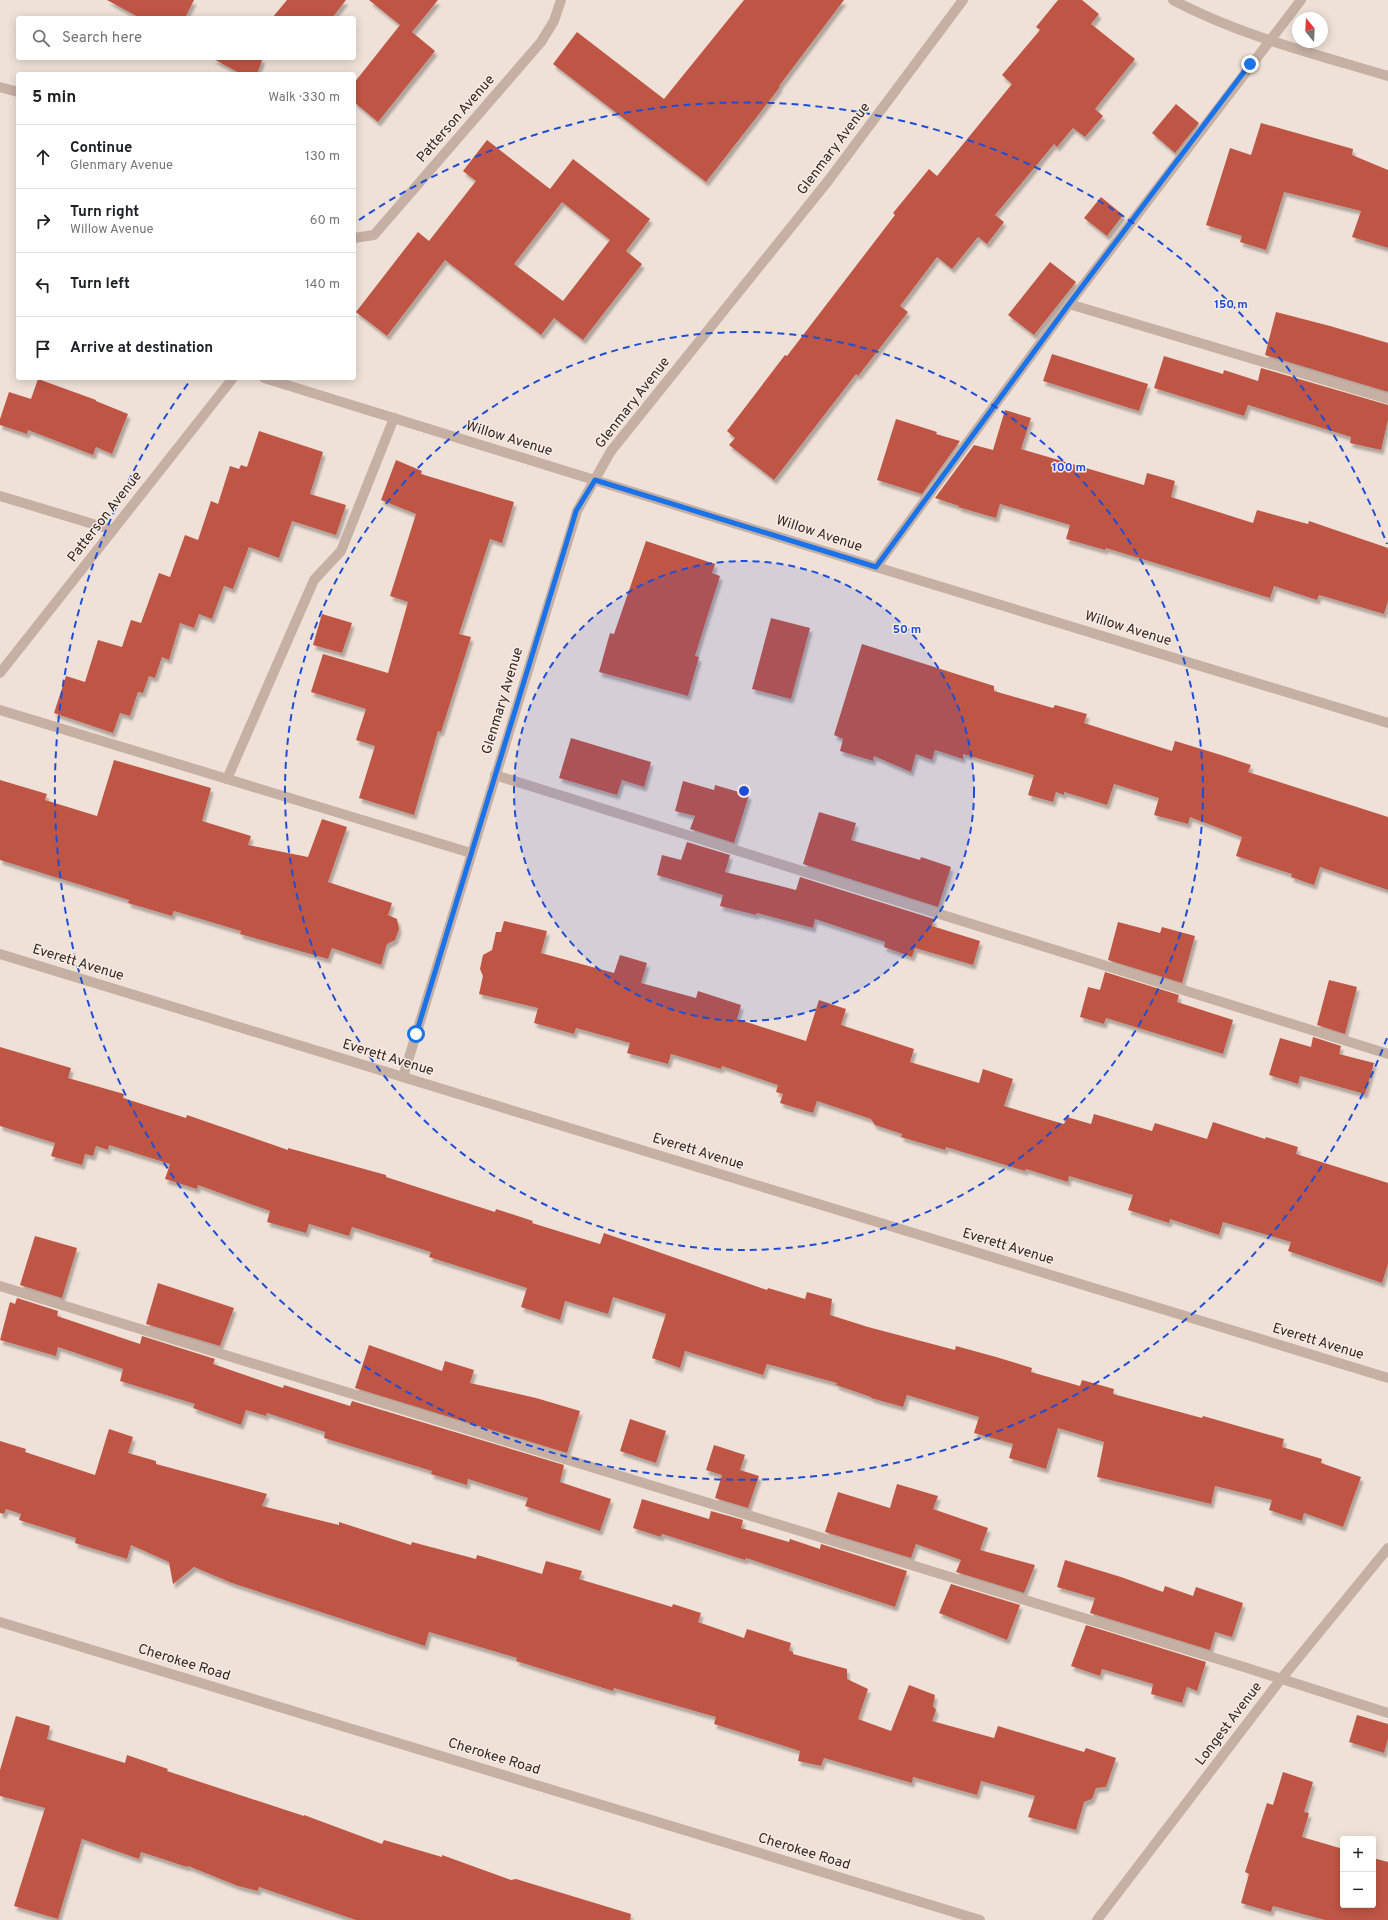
<!DOCTYPE html>
<meta charset="utf-8">
<style>
body{margin:0;font-family:Overpass,sans-serif;background:#f6f6f6;color:#202124}
.controls{position:absolute;right:12px;bottom:12px;display:grid;overflow:hidden;border-radius:4px;box-shadow:0 2px 10px #0003}
.controls button{width:36px;height:36px;display:grid;place-items:center;padding:0;border:0;border-bottom:1px solid #e0e0e0;background:#fff;color:#202124;font:20px sans-serif}
.compass{position:absolute;left:1292px;top:12px;width:36px;height:36px;border-radius:50%;background:#fff;box-shadow:0 2px 10px #0003;rotate:342deg}
.stop{position:absolute;width:12px;height:12px;margin:-9px;border:3px solid #1a73e8;border-radius:50%;background:#fff}
.stop.end{background:#1a73e8;border-color:#fff;box-shadow:0 1px 4px #0008}
.list{margin:0;padding:0;list-style:none}
h2{display:flex;justify-content:space-between;align-items:center;height:52px;margin:0;padding:0 16px;font-size:17px}
h2 small{font-size:13px;font-weight:400;color:#757577}
.list li{display:grid;grid-template-columns:26px 1fr auto;gap:12px;align-items:center;box-sizing:border-box;height:64px;padding:0 16px;border-top:1px solid #e0e0e0}
.list b{display:block;font-size:15px;white-space:nowrap}
.list p{margin:0;font-size:13px;white-space:nowrap;color:#757577}
.list em{font-size:13px;font-style:normal;color:#757577}
.icon{flex:none;width:22px;height:22px;fill:none;stroke:currentColor;stroke-width:2;stroke-linecap:round;stroke-linejoin:round}
.map{position:relative;flex:none;width:1388px;height:1920px;overflow:hidden}
.search{position:absolute;background:#fff;box-shadow:0 2px 10px #0003;left:16px;top:16px;width:340px;height:44px;display:flex;align-items:center;gap:10px;box-sizing:border-box;padding:0 14px;border-radius:4px;color:#757577;font-size:15px}
.panel{position:absolute;background:#fff;box-shadow:0 2px 10px #0003;left:16px;top:72px;width:340px;height:308px;border-radius:4px}
.map>svg:first-child{display:block}
.building{fill:#bf5544;fill-rule:evenodd;filter:url(#shadow)}
.lines{fill:none;stroke-linecap:round;stroke-linejoin:round}
.service{stroke:#c6b0a4;stroke-width:10}
.minor{stroke:#c6b0a4;stroke-width:10}
.route{stroke:#1a73e8;stroke-width:5}
.ring{fill:none;stroke:#1d4ed8;stroke-width:2;stroke-dasharray:7 5}
.labels{text-anchor:middle;dominant-baseline:central;stroke-width:3;stroke-linejoin:round;paint-order:stroke}
.street-label{font-size:14px;fill:#322825;stroke:#f7ebe3}
.centre{fill:#1d4ed8;stroke:#f7ebe3;stroke-width:2}
.ring-label{font-size:12px;text-anchor:middle;font-weight:bold;fill:#1d4ed8;stroke:#f7ebe3;stroke-width:3;stroke-linejoin:round;paint-order:stroke}
</style>
<div class="map">
<svg width="1388" height="1920" viewBox="0 0 1388 1920">
<defs>
<filter id="shadow"><feDropShadow dx="2.5" dy="4.5" stdDeviation="1" flood-color="#0004"/></filter>
</defs>
<rect width="100%" height="100%" fill="#efe1d7"/>
<g class="building">
<path d="M 107,0 L 194,0 L 185,18 L 140,18 Z"/>
<path d="M 287,0 L 346,0 L 332,18 L 272,18 Z"/>
<path d="M 369,0 L 438,0 L 412,32 L 435,51 L 378,122 L 354,102 L 354,83 L 400,25 Z"/>
<path d="M 744,0 L 844,0 L 779,86 L 780,87 L 706,182 L 553,64 L 577,32 L 664,99 Z"/>
<path d="M 1058,0 L 1082,0 L 1099,14 L 1091,24 L 1135,59 L 1095,109 L 1103,116 L 1085,137 L 1073,128 L 1057,147 L 1054,144 L 995,215 L 1004,222 L 987,244 L 978,237 L 952,269 L 937,257 L 900,306 L 908,312 L 858,376 L 856,374 L 774,480 L 729,445 L 735,438 L 727,431 L 785,355 L 787,356 L 895,215 L 893,213 L 929,169 L 937,176 L 1012,84 L 1002,75 L 1040,30 L 1036,27 Z"/>
<path d="M 212,58 L 263,58 L 257,74 L 241,74 Z"/>
<path d="M 1176,104 L 1199,123 L 1175,153 L 1152,133 Z"/>
<path d="M 1261,123 L 1353,149 L 1352,155 L 1388,170 L 1388,248 L 1352,237 L 1361,211 L 1284,192 L 1266,250 L 1240,242 L 1242,236 L 1206,225 L 1230,148 L 1251,155 Z"/>
<path d="M 487,140 L 550,189 L 573,159 L 650,219 L 626,251 L 642,264 L 583,340 L 554,318 L 541,335 L 445,260 L 387,336 L 356,312 L 418,232 L 429,241 L 476,181 L 463,171 ZM 562,202 L 610,240 L 563,301 L 514,264 Z"/>
<path d="M 1101,197 L 1123,215 L 1107,236 L 1084,218 Z"/>
<path d="M 1050,262 L 1076,282 L 1034,335 L 1008,315 Z"/>
<path d="M 1276,312 L 1330,326 L 1388,343 L 1388,392 L 1265,355 Z"/>
<path d="M 1052,354 L 1148,384 L 1139,411 L 1043,381 Z"/>
<path d="M 1164,356 L 1223,374 L 1224,370 L 1258,381 L 1261,368 L 1388,405 L 1388,420 L 1381,450 L 1350,443 L 1351,437 L 1248,405 L 1244,416 L 1154,388 Z"/>
<path d="M 38,379 L 96,400 L 96,401 L 128,414 L 112,454 L 96,447 L 93,455 L 28,430 L 27,434 L 0,425 L 0,419 L 9,392 L 31,399 Z"/>
<path d="M 1005,410 L 1031,418 L 1021,449 L 1144,485 L 1147,473 L 1175,481 L 1171,497 L 1253,523 L 1257,510 L 1308,524 L 1309,521 L 1388,548 L 1388,601 L 1384,614 L 1319,595 L 1317,600 L 1274,586 L 1270,598 L 1106,548 L 1105,550 L 1066,539 L 1070,525 L 1000,504 L 996,518 L 958,507 L 959,506 L 935,498 L 974,445 L 993,450 Z"/>
<path d="M 896,419 L 937,432 L 936,434 L 960,441 L 922,494 L 877,480 Z"/>
<path d="M 259,431 L 323,452 L 310,494 L 346,505 L 336,535 L 292,521 L 279,558 L 249,547 L 233,589 L 224,586 L 212,619 L 199,614 L 194,628 L 180,623 L 169,660 L 162,657 L 155,678 L 149,676 L 143,693 L 138,692 L 130,716 L 120,713 L 113,733 L 54,713 L 66,676 L 85,682 L 98,640 L 122,647 L 131,620 L 141,623 L 159,573 L 170,577 L 185,535 L 198,540 L 211,501 L 218,504 L 230,466 L 239,469 L 241,465 L 247,467 Z"/>
<path d="M 396,460 L 422,471 L 421,474 L 514,502 L 502,543 L 490,539 L 459,634 L 471,637 L 441,732 L 438,731 L 414,815 L 359,798 L 375,746 L 356,740 L 366,709 L 311,692 L 323,654 L 388,673 L 408,602 L 390,596 L 416,514 L 381,500 Z"/>
<path d="M 646,541 L 715,564 L 712,573 L 720,576 L 695,656 L 699,657 L 688,696 L 599,672 L 610,633 L 614,634 Z"/>
<path d="M 322,614 L 352,623 L 342,653 L 313,645 Z"/>
<path d="M 771,618 L 810,628 L 791,699 L 752,689 Z"/>
<path d="M 862,644 L 994,686 L 994,691 L 1053,708 L 1055,705 L 1087,714 L 1084,723 L 1172,751 L 1175,741 L 1221,755 L 1251,765 L 1248,772 L 1388,817 L 1388,890 L 1320,867 L 1314,885 L 1291,877 L 1292,874 L 1236,856 L 1242,837 L 1190,817 L 1188,824 L 1154,815 L 1159,798 L 1114,784 L 1107,805 L 1064,792 L 1064,795 L 1056,792 L 1053,802 L 1028,795 L 1034,775 L 963,754 L 963,759 L 935,750 L 932,760 L 916,754 L 911,772 L 874,756 L 873,761 L 840,751 L 843,739 L 834,735 Z"/>
<path d="M 571,738 L 651,762 L 644,787 L 622,780 L 617,795 L 559,778 Z"/>
<path d="M 114,760 L 211,788 L 202,821 L 251,836 L 248,845 L 308,857 L 322,819 L 347,827 L 328,882 L 392,903 L 388,915 L 397,919 L 399,929 L 395,940 L 387,944 L 381,965 L 332,948 L 328,959 L 240,934 L 241,931 L 174,911 L 172,916 L 128,903 L 129,900 L 0,860 L 0,780 L 47,794 L 45,800 L 97,816 Z"/>
<path d="M 683,781 L 714,790 L 715,785 L 749,795 L 734,843 L 690,829 L 695,816 L 675,811 Z"/>
<path d="M 819,812 L 856,823 L 851,840 L 920,860 L 921,857 L 951,867 L 938,907 L 803,864 Z"/>
<path d="M 687,842 L 730,855 L 725,872 L 796,890 L 800,877 L 934,919 L 932,926 L 980,941 L 973,965 L 915,948 L 912,957 L 884,947 L 885,942 L 815,919 L 813,928 L 757,913 L 756,915 L 720,906 L 723,895 L 657,875 L 662,855 L 681,860 Z"/>
<path d="M 504,921 L 547,931 L 541,953 L 614,973 L 620,955 L 647,963 L 641,983 L 696,998 L 698,991 L 741,1005 L 737,1019 L 806,1041 L 819,1000 L 846,1009 L 841,1025 L 914,1049 L 910,1062 L 979,1083 L 983,1069 L 1013,1079 L 1004,1106 L 1050,1120 L 1064,1124 L 1067,1117 L 1091,1124 L 1094,1114 L 1152,1131 L 1155,1123 L 1207,1139 L 1213,1122 L 1265,1139 L 1266,1137 L 1298,1147 L 1296,1154 L 1388,1183 L 1388,1264 L 1382,1283 L 1288,1251 L 1291,1242 L 1223,1222 L 1219,1235 L 1170,1219 L 1169,1223 L 1128,1210 L 1133,1195 L 1069,1176 L 1068,1182 L 1026,1169 L 1025,1171 L 946,1147 L 945,1150 L 901,1137 L 902,1134 L 875,1125 L 871,1119 L 817,1101 L 813,1113 L 780,1103 L 783,1094 L 776,1092 L 778,1085 L 722,1066 L 721,1069 L 671,1054 L 668,1064 L 627,1053 L 630,1043 L 576,1028 L 574,1034 L 534,1023 L 538,1008 L 479,994 L 483,976 L 480,969 L 483,955 L 492,950 L 496,932 L 501,932 Z"/>
<path d="M 1118,922 L 1160,933 L 1162,927 L 1195,936 L 1182,983 L 1108,960 Z"/>
<path d="M 1105,972 L 1179,995 L 1177,1002 L 1233,1020 L 1223,1054 L 1106,1018 L 1104,1024 L 1080,1017 L 1088,987 L 1100,990 Z"/>
<path d="M 1329,980 L 1357,987 L 1345,1034 L 1317,1025 Z"/>
<path d="M 1313,1037 L 1341,1046 L 1339,1054 L 1374,1063 L 1365,1094 L 1300,1076 L 1298,1084 L 1269,1075 L 1280,1038 L 1311,1047 Z"/>
<path d="M 0,1047 L 71,1068 L 68,1078 L 124,1094 L 123,1098 L 186,1118 L 187,1115 L 288,1150 L 288,1148 L 386,1175 L 386,1177 L 448,1197 L 495,1212 L 496,1209 L 533,1221 L 532,1223 L 600,1244 L 604,1233 L 767,1290 L 768,1288 L 805,1299 L 807,1292 L 832,1299 L 830,1315 L 868,1327 L 955,1350 L 956,1346 L 996,1357 L 1032,1368 L 1031,1372 L 1080,1386 L 1082,1380 L 1114,1389 L 1113,1394 L 1202,1418 L 1203,1416 L 1284,1439 L 1282,1447 L 1322,1459 L 1321,1463 L 1361,1477 L 1343,1527 L 1304,1513 L 1302,1521 L 1269,1510 L 1272,1500 L 1215,1486 L 1211,1504 L 1097,1477 L 1104,1442 L 1058,1428 L 1046,1469 L 1009,1458 L 1013,1444 L 974,1433 L 979,1417 L 907,1395 L 903,1407 L 871,1398 L 871,1397 L 836,1385 L 837,1383 L 767,1364 L 763,1375 L 685,1351 L 680,1368 L 652,1358 L 666,1314 L 613,1297 L 608,1314 L 565,1301 L 560,1320 L 521,1307 L 527,1288 L 429,1257 L 431,1252 L 352,1227 L 349,1236 L 309,1224 L 306,1233 L 267,1222 L 270,1211 L 198,1185 L 197,1189 L 165,1179 L 170,1164 L 109,1145 L 108,1150 L 96,1146 L 93,1156 L 85,1154 L 82,1165 L 51,1156 L 55,1143 L 0,1126 Z"/>
<path d="M 35,1236 L 77,1248 L 62,1298 L 20,1285 Z"/>
<path d="M 158,1283 L 234,1308 L 220,1346 L 146,1324 Z"/>
<path d="M 17,1298 L 58,1311 L 57,1316 L 140,1344 L 142,1336 L 215,1359 L 213,1364 L 283,1388 L 284,1385 L 350,1406 L 352,1401 L 564,1465 L 560,1482 L 611,1499 L 600,1531 L 525,1506 L 528,1498 L 468,1479 L 467,1485 L 431,1474 L 432,1471 L 324,1438 L 325,1432 L 267,1413 L 266,1416 L 246,1410 L 241,1425 L 193,1408 L 195,1404 L 120,1381 L 123,1369 L 58,1347 L 56,1356 L 0,1340 L 10,1302 L 15,1304 Z"/>
<path d="M 369,1345 L 442,1371 L 445,1361 L 474,1370 L 470,1383 L 536,1398 L 580,1411 L 567,1453 L 355,1388 Z"/>
<path d="M 630,1419 L 666,1431 L 656,1463 L 620,1451 Z"/>
<path d="M 109,1429 L 133,1437 L 128,1453 L 156,1461 L 156,1464 L 267,1494 L 262,1506 L 339,1525 L 339,1522 L 411,1545 L 412,1542 L 476,1559 L 477,1555 L 542,1574 L 546,1561 L 582,1571 L 579,1579 L 672,1607 L 673,1604 L 701,1613 L 698,1622 L 744,1638 L 747,1629 L 791,1643 L 789,1650 L 793,1652 L 793,1654 L 847,1669 L 847,1679 L 868,1689 L 858,1719 L 891,1731 L 909,1685 L 935,1695 L 933,1706 L 936,1710 L 932,1721 L 994,1738 L 998,1726 L 1084,1752 L 1086,1748 L 1116,1758 L 1106,1787 L 1096,1788 L 1092,1799 L 1084,1802 L 1076,1830 L 1028,1817 L 1035,1796 L 981,1781 L 977,1795 L 913,1777 L 912,1783 L 824,1758 L 821,1766 L 798,1761 L 800,1751 L 714,1724 L 716,1717 L 614,1688 L 613,1691 L 516,1661 L 517,1658 L 429,1632 L 425,1646 L 232,1583 L 194,1567 L 173,1584 L 169,1562 L 131,1545 L 127,1559 L 75,1543 L 76,1538 L 19,1520 L 21,1514 L 6,1509 L 4,1514 L 0,1513 L 0,1441 L 26,1449 L 25,1452 L 95,1475 Z"/>
<path d="M 714,1445 L 745,1455 L 740,1470 L 759,1476 L 748,1508 L 715,1498 L 722,1475 L 706,1470 Z"/>
<path d="M 897,1484 L 938,1496 L 933,1509 L 988,1528 L 980,1550 L 1035,1565 L 1024,1593 L 956,1572 L 961,1560 L 916,1544 L 911,1558 L 825,1532 L 838,1492 L 890,1508 Z"/>
<path d="M 642,1499 L 709,1519 L 711,1511 L 743,1520 L 741,1528 L 789,1542 L 790,1539 L 820,1549 L 821,1544 L 907,1571 L 895,1607 L 746,1558 L 745,1560 L 662,1534 L 661,1537 L 633,1528 Z"/>
<path d="M 1065,1560 L 1121,1577 L 1163,1592 L 1165,1586 L 1193,1596 L 1196,1587 L 1243,1603 L 1232,1637 L 1215,1632 L 1210,1650 L 1090,1613 L 1095,1598 L 1057,1587 Z"/>
<path d="M 951,1584 L 1020,1605 L 1007,1640 L 939,1613 Z"/>
<path d="M 1086,1625 L 1206,1662 L 1197,1691 L 1187,1687 L 1182,1703 L 1151,1694 L 1153,1684 L 1102,1669 L 1100,1676 L 1071,1666 Z"/>
<path d="M 1357,1715 L 1388,1724 L 1388,1739 L 1384,1753 L 1349,1742 Z"/>
<path d="M 16,1716 L 50,1726 L 47,1739 L 125,1763 L 127,1755 L 168,1769 L 167,1771 L 304,1816 L 304,1815 L 382,1844 L 384,1840 L 442,1857 L 442,1855 L 511,1880 L 516,1879 L 631,1914 L 630,1920 L 356,1920 L 259,1887 L 258,1891 L 238,1886 L 188,1866 L 187,1867 L 141,1852 L 139,1859 L 82,1839 L 58,1919 L 14,1906 L 45,1808 L 0,1796 L 0,1770 Z"/>
<path d="M 1283,1772 L 1313,1782 L 1304,1812 L 1309,1813 L 1302,1837 L 1343,1849 L 1343,1905 L 1373,1905 L 1373,1858 L 1388,1862 L 1388,1920 L 1325,1920 L 1273,1906 L 1271,1912 L 1241,1903 L 1249,1874 L 1245,1872 L 1267,1803 L 1273,1805 Z"/>
</g>
<g class="lines">
<g class="service">
<path d="M 1069,304 L 1388,399"/>
<path d="M 876,567 L 1069,304 L 1301,0"/>
<path d="M 0,710 L 471,853"/>
<path d="M 495,775 L 1388,1054"/>
<path d="M 227,779 L 314,580 L 341,551 L 394,418"/>
<path d="M 0,1286 L 1244,1667 L 1388,1713"/>
</g>
<g class="minor">
<path d="M 1173,0 C 1241,36 1315,54 1388,76"/>
<path d="M 0,87 L 18,92"/>
<path d="M 354,238 L 374,235 L 541,42 L 554,21 L 561,0"/>
<path d="M 264,378 L 876,567 L 1388,723"/>
<path d="M 0,496 L 113,530"/>
<path d="M 0,673 L 233,378"/>
<path d="M 0,954 L 1388,1378"/>
<path d="M 403,1077 L 577,511 L 611,451 L 828,181 L 963,0"/>
<path d="M 0,1622 L 980,1920"/>
<path d="M 1097,1920 L 1281,1679 L 1388,1548"/>
</g>
</g>
<g class="lines">
<path class="route" d="M 416,1034 L 571,528 L 576,511 L 595,480 L 876,567 L 1069,304 L 1250,64"/>
</g>
<circle cx="744" cy="791" r="230" fill="#1d4ed8" fill-opacity=".12"/>
<g class="ring">
<circle cx="744" cy="791" r="230"/>
<circle cx="744" cy="791" r="459"/>
<path d="M1387 1038A689 689 0 1 1 190 381M359 220A689 689 0 0 1 1387 544"/>
</g>
<g class="labels">
<g class="street-label">
<text transform="translate(456 119) rotate(-49)">Patterson Avenue</text>
<text transform="translate(834 149) rotate(-53)">Glenmary Avenue</text>
<text transform="translate(633 403) rotate(-52)">Glenmary Avenue</text>
<text transform="translate(509 439) rotate(17)">Willow Avenue</text>
<text transform="translate(105 517) rotate(-52)">Patterson Avenue</text>
<text transform="translate(819 534) rotate(18)">Willow Avenue</text>
<text transform="translate(1128 629) rotate(17)">Willow Avenue</text>
<text transform="translate(503 701) rotate(-73)">Glenmary Avenue</text>
<text transform="translate(78 963) rotate(17)">Everett Avenue</text>
<text transform="translate(388 1058) rotate(17)">Everett Avenue</text>
<text transform="translate(698 1152) rotate(17)">Everett Avenue</text>
<text transform="translate(1008 1247) rotate(17)">Everett Avenue</text>
<text transform="translate(1318 1342) rotate(17)">Everett Avenue</text>
<text transform="translate(184 1663) rotate(17)">Cherokee Road</text>
<text transform="translate(1229 1724) rotate(-53)">Longest Avenue</text>
<text transform="translate(494 1757) rotate(17)">Cherokee Road</text>
<text transform="translate(804 1852) rotate(17)">Cherokee Road</text>
</g>
</g>
<circle cx="744" cy="791" r="6" class="centre"/>
<g class="ring-label">
<text x="1231" y="308">150 m</text>
<text x="1069" y="471">100 m</text>
<text x="907" y="633">50 m</text>
</g>
</svg>
<div class="controls">
<button>+</button>
<button>−</button>
</div>
<svg class="compass" viewBox="-18 -18 36 36"><path d="M0-13l5 13h-10z" fill="#e53935"/><path d="M0 13l5-13h-10z" fill="#757577"/></svg>
<div class="stop" style="left:416px;top:1034px"></div>
<div class="stop end" style="left:1250px;top:64px"></div>
<div class="search"><svg class="icon" aria-label="search" viewBox="0 0 24 24"><circle cx="10" cy="10" r="6"/><path d="M15 15l6 6"/></svg>Search here</div>
<section class="panel">
<h2>5 min<small>Walk · 330 m</small></h2>
<ul class="list">
<li><svg class="icon" aria-label="ahead" viewBox="0 0 24 24"><path d="M12 20V5M6 11l6-6 6 6"/></svg><div><b>Continue</b><p>Glenmary Avenue</p></div><em>130 m</em></li>
<li><svg class="icon" aria-label="right" viewBox="0 0 24 24"><path d="M7 20v-9h11M14 6l5 5-5 5"/></svg><div><b>Turn right</b><p>Willow Avenue</p></div><em>60 m</em></li>
<li><svg class="icon" aria-label="left" viewBox="0 0 24 24"><path d="M17 20v-9H6M10 6l-5 5 5 5"/></svg><div><b>Turn left</b></div><em>140 m</em></li>
<li><svg class="icon" aria-label="arrive" viewBox="0 0 24 24"><path d="M6 21V4h12l-3 4 3 4H6"/></svg><div><b>Arrive at destination</b></div></li>
</ul>
</section>
</div>
